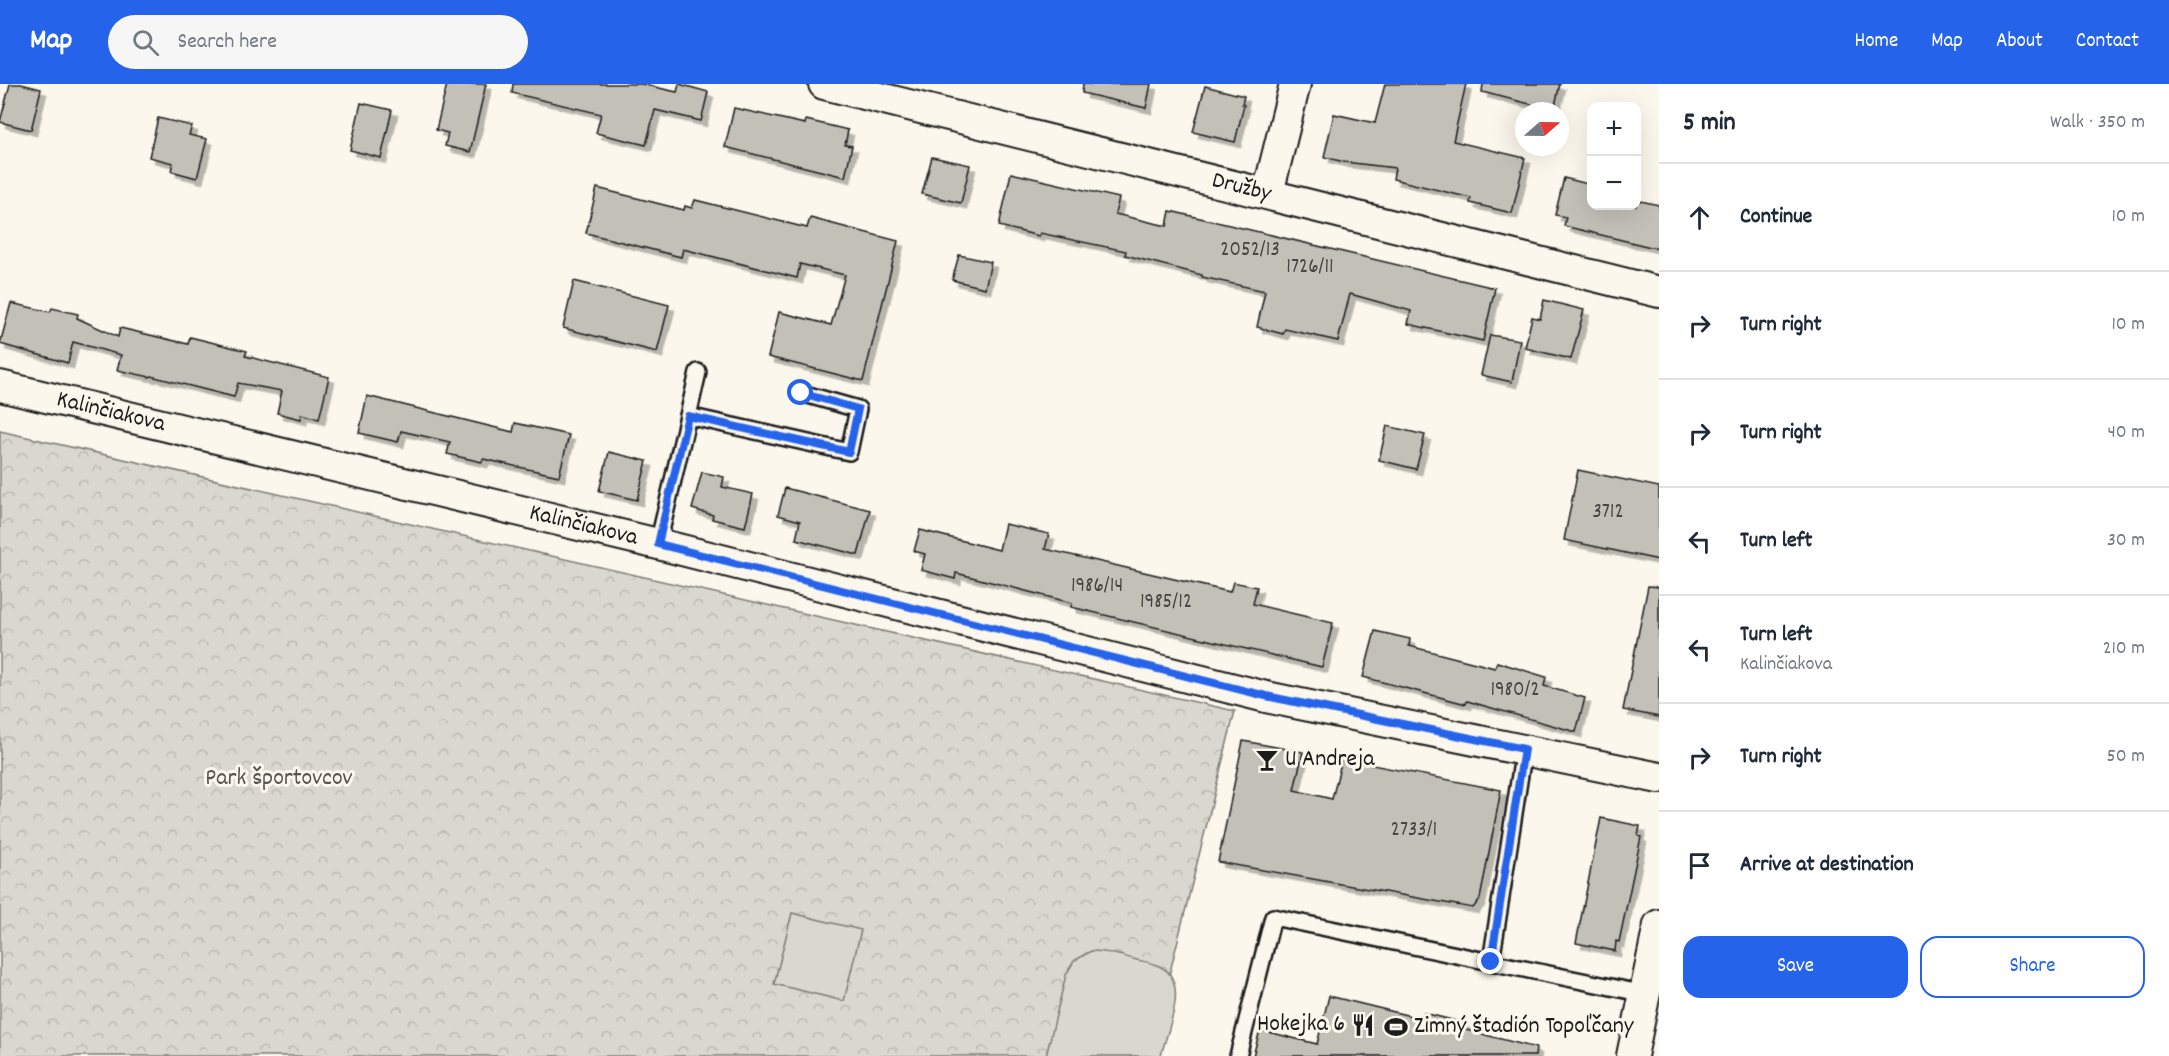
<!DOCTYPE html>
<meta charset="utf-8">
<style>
body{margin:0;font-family:Dekko,sans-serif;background:#f6f6f7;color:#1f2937}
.controls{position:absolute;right:18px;top:18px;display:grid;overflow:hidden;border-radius:12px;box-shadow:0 6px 24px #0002}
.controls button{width:54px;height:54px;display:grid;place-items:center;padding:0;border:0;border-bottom:2px solid #e0e1e3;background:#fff;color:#1f2937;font:30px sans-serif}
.compass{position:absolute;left:1515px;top:18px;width:54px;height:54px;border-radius:50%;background:#fff;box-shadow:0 6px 24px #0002;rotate:70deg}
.stop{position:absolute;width:18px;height:18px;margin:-14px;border:4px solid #2563eb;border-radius:50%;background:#fff}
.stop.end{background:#2563eb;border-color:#fff;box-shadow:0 2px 6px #0008}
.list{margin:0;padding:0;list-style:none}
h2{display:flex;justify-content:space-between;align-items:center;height:78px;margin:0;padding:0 24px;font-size:26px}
h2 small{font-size:20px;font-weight:400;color:#747a83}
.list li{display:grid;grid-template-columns:39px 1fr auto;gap:18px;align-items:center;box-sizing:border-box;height:108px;padding:0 24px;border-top:2px solid #e0e1e3}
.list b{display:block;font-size:22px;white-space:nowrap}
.list p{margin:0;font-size:20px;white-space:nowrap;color:#747a83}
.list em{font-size:20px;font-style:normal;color:#747a83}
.actions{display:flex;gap:12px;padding:18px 24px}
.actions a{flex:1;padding:14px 0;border:2px solid #2563eb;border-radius:18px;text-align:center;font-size:21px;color:#2563eb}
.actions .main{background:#2563eb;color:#fff}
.icon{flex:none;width:33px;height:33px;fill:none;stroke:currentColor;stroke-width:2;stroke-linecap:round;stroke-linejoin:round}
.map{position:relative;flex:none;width:1659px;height:972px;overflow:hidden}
header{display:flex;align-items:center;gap:36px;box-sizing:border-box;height:84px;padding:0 30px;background:#2563eb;color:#fff}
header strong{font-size:28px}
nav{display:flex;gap:33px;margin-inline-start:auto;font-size:21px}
.search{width:420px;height:54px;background:#f6f6f7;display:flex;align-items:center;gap:15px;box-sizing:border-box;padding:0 21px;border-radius:33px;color:#747a83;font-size:22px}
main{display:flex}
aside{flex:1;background:#fff}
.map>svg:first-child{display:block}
.forest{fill:url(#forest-crowns);stroke:#7b7a75;stroke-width:1.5}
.pitch{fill:#dad7ce;stroke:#7b7a75;stroke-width:1.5}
.building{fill:#c3c0b8;stroke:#1c1c1c;stroke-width:1.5;filter:url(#shadow)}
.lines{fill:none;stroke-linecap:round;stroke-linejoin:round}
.lane-casing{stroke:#1c1c1c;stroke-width:20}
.street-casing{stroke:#1c1c1c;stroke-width:34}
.lane{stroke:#fbf7ec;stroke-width:15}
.street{stroke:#fbf7ec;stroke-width:30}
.route{stroke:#2563eb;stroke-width:8}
.labels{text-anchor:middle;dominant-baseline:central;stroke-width:6;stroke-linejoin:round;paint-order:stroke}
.number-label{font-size:21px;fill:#464543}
.street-label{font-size:24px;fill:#1c1c1c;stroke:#fbf7ec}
.poi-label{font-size:24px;fill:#1c1c1c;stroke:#fbf7ec;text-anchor:start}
.park-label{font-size:24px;fill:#555451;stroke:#fbf7ec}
</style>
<header>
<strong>Map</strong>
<div class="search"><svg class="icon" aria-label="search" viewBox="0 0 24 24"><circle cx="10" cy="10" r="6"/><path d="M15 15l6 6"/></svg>Search here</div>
<nav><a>Home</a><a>Map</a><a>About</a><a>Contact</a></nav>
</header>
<main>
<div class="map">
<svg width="1659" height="972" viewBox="0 0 1659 972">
<defs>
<pattern id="forest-crowns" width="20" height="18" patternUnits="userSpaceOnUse" patternTransform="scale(1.5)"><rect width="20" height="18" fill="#dad7ce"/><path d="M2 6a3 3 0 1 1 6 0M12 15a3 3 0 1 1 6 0" fill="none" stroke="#bab8b0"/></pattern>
<filter id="shadow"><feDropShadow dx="5.5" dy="5.5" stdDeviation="0" flood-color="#0004"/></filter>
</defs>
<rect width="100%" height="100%" fill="#fbf7ec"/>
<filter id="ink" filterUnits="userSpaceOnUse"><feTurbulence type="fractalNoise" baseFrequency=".0167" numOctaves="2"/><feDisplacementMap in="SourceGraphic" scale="12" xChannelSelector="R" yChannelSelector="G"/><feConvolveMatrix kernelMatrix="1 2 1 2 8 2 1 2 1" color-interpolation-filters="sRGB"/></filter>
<g filter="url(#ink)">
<path class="forest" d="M 0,347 L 1235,627 L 1149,972 L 0,972 Z"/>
<g class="pitch">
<path d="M 792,829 L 861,846 L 844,917 L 774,900 Z"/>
<path d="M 1091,867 C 1106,866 1122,872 1137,876 C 1147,878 1159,880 1167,887 C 1187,906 1166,949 1161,972 L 1046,972 L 1066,891 L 1074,877 Z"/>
</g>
<g class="building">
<path d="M 10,0 L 21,0 L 41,5 L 31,46 L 0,38 Z"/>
<path d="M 447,0 L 486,0 L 470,68 L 445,62 L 448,49 L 436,46 Z"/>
<path d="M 513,0 L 641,0 L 677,8 L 679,0 L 708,8 L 701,37 L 655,26 L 646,61 L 596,49 L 601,30 L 512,9 Z"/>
<path d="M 1083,0 L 1151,0 L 1146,24 L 1082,9 Z"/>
<path d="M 1385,0 L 1466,0 L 1453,57 L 1525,74 L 1512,129 L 1470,119 L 1471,114 L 1393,95 L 1395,84 L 1344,78 L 1324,73 L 1334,30 L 1375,39 Z"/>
<path d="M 1483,0 L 1560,0 L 1554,26 L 1482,8 Z"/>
<path d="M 1205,2 L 1244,12 L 1242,20 L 1244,21 L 1235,58 L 1193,48 Z"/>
<path d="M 361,19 L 392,26 L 381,74 L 350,66 Z"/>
<path d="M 734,24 L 805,40 L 806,36 L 848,46 L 845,61 L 852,62 L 845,93 L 725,63 Z"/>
<path d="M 158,34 L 192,42 L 189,51 L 207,55 L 197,94 L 171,87 L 173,79 L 149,73 Z"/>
<path d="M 932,73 L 970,81 L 961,119 L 922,110 Z"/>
<path d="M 1011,89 L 1119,114 L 1115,130 L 1167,142 L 1170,127 L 1495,204 L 1483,257 L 1408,240 L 1411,227 L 1350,210 L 1338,257 L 1285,245 L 1283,250 L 1257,243 L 1265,207 L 1202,193 L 1202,191 L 1125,171 L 1126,167 L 1040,149 L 1039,152 L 999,142 Z"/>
<path d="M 1564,94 L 1592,101 L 1592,122 L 1636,122 L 1636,116 L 1659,121 L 1659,165 L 1564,142 L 1566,133 L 1555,131 Z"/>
<path d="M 597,104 L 684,126 L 685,122 L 692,124 L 695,116 L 807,144 L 810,134 L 898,157 L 863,297 L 768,273 L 779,228 L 831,241 L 845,191 L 800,180 L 797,194 L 683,165 L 681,173 L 586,149 Z"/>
<path d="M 959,171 L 991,178 L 985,204 L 952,196 Z"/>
<path d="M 574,197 L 669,221 L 657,268 L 563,244 Z"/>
<path d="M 1544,216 L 1584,226 L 1571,275 L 1525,264 L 1532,233 L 1540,235 Z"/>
<path d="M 11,219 L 50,228 L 52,224 L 78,230 L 77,234 L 118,253 L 120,244 L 188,260 L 190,253 L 247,267 L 245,272 L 329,293 L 319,335 L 302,330 L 301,335 L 277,329 L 282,307 L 238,299 L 234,313 L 151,292 L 150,293 L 117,286 L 121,271 L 73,258 L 68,279 L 0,260 Z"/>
<path d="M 1490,251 L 1520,256 L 1512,298 L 1481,291 Z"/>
<path d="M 367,312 L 513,348 L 515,339 L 569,351 L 559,392 L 483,375 L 482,378 L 447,370 L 450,358 L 401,347 L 398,358 L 359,349 Z"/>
<path d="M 1387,342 L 1425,351 L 1416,385 L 1379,376 Z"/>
<path d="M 609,368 L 647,377 L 637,416 L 599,407 Z"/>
<path d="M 1578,386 L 1659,403 L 1659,476 L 1564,456 Z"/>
<path d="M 702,388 L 724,393 L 722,403 L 753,410 L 745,443 L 712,435 L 713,431 L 692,425 Z"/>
<path d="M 785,404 L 870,426 L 858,471 L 796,455 L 800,437 L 778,431 Z"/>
<path d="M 1005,440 L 1049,450 L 1045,465 L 1230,508 L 1233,498 L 1257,503 L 1253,520 L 1333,539 L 1322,583 L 1071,523 L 1072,519 L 956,489 L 955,495 L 921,486 L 925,470 L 914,467 L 920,446 L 999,466 Z"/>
<path d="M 1648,502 L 1659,503 L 1659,633 L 1623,626 Z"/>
<path d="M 1375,547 L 1410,555 L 1409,562 L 1495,584 L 1497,578 L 1546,593 L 1544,602 L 1585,614 L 1576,648 L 1467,617 L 1466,620 L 1363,593 Z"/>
<path d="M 1243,657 L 1303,668 L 1294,706 L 1332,715 L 1342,675 L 1501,706 L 1480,815 L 1473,824 L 1218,778 Z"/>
<path d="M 1601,734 L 1640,742 L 1638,752 L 1641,753 L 1619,858 L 1616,857 L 1615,867 L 1576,859 Z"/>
<path d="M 1329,912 L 1423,935 L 1424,929 L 1464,939 L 1462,945 L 1536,964 L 1535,972 L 1253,972 L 1260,946 L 1317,960 Z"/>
</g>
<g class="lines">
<g class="lane-casing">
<g id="lane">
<path d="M 688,332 L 698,288"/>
<path d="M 658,460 L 688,332 L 849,368 L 858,325 L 801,309"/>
<path d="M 1491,878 L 1524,665"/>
<path d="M 1238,972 L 1273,833 L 1645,910"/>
</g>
</g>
<g class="street-casing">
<g id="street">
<path id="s1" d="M 824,0 L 1659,208"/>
<path d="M 1268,109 L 1295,0"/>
<path id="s2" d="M 0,302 L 658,460 L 1266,613 L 1659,694"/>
<path d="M 1632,972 L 1659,841"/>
</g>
</g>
<use href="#lane" class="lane"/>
<use href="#street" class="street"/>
</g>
</g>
<g class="lines" filter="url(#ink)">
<path class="route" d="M 801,309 L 858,325 L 849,368 L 688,332 L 658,460 L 1266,612 L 1524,665 L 1491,878"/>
</g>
<defs>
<g id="bar-bare" transform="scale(1.8)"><path d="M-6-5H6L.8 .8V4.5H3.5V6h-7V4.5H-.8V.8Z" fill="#1c1c1c" stroke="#fbf7ec" stroke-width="2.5" paint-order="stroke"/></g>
<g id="restaurant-bare" transform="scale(1.8)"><path d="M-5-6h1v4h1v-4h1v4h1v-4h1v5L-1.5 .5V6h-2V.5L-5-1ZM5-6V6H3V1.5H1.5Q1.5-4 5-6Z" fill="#1c1c1c" stroke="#fbf7ec" stroke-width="2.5" paint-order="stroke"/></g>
<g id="stadium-bare" transform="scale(1.8)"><path d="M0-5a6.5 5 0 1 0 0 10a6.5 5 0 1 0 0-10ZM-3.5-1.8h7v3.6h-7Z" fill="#1c1c1c" stroke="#fbf7ec" stroke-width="2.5" paint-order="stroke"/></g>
</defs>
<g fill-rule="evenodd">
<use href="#bar-bare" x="1267" y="676"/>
<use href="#restaurant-bare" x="1363" y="941"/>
<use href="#stadium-bare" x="1396" y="943"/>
</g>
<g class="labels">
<g class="number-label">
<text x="1250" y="167">2052/13</text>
<text x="1310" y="184">1726/11</text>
<text x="1608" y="429">3712</text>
<text x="1097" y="503">1986/14</text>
<text x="1166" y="519">1985/12</text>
<text x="1515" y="607">1980/2</text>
<text x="1414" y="747">2733/1</text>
</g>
<g class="street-label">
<text stroke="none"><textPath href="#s1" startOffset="430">Družby</textPath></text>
<text stroke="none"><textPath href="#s2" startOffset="114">Kalinčiakova</textPath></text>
<text stroke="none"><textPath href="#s2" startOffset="600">Kalinčiakova</textPath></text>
</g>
<g class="poi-label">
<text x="1285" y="676">U Andreja</text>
<text x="1345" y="941" text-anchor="end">Hokejka 6</text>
<text x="1414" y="943">Zimný štadión Topoľčany</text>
</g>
<g class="park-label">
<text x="279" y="695">Park športovcov</text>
</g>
</g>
</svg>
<div class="controls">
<button>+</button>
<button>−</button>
</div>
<svg class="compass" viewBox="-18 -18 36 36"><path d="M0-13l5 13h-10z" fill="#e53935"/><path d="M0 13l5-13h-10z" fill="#747a83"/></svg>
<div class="stop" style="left:801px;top:309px"></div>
<div class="stop end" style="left:1491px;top:878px"></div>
</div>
<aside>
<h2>5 min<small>Walk · 350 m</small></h2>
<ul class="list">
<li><svg class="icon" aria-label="ahead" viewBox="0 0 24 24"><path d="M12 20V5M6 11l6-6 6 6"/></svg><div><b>Continue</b></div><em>10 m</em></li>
<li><svg class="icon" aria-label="right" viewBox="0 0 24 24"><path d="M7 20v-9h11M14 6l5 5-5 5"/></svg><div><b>Turn right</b></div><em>10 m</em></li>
<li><svg class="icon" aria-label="right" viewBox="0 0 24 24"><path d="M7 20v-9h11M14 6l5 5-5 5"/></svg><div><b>Turn right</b></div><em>40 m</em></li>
<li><svg class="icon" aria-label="left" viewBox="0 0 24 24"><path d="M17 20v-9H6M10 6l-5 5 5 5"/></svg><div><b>Turn left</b></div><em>30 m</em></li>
<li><svg class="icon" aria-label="left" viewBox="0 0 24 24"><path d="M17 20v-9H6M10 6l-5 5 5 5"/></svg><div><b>Turn left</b><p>Kalinčiakova</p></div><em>210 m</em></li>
<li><svg class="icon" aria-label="right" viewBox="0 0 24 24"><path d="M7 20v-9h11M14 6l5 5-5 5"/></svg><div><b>Turn right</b></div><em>50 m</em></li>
<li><svg class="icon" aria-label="arrive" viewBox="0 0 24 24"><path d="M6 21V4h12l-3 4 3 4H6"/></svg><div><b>Arrive at destination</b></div></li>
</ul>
<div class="actions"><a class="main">Save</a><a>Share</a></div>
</aside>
</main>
